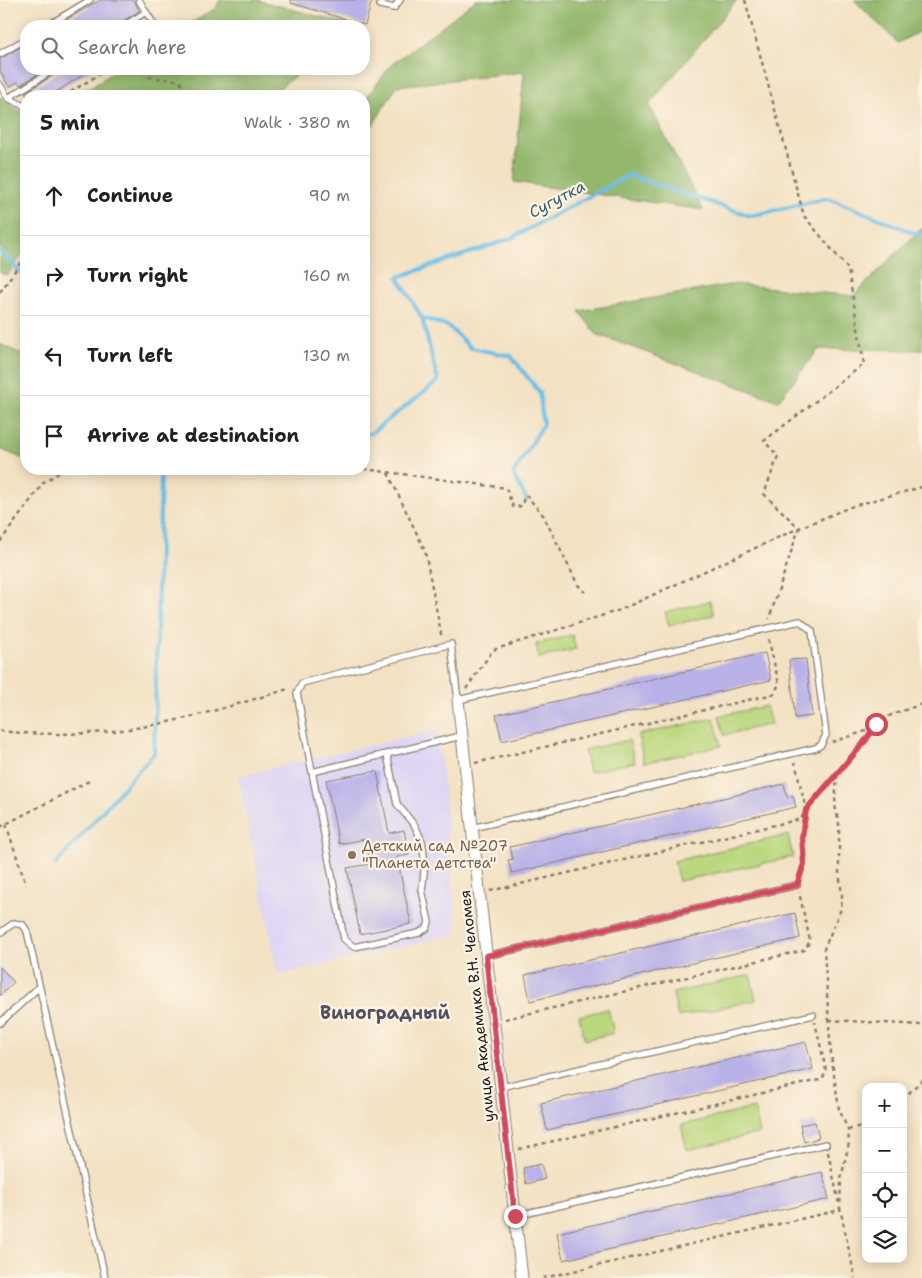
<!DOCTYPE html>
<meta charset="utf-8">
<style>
body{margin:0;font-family:"Shantell Sans",sans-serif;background:#f6f6f6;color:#202124}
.controls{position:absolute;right:15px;bottom:15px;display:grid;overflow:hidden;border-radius:10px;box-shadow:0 2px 12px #0003}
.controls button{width:45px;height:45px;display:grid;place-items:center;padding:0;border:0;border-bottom:1px solid #e0e0e0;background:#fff;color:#202124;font:25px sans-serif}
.stop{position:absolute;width:15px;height:15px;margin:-11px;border:4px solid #d1495b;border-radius:50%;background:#fff}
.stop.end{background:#d1495b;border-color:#fff;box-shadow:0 1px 5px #0008}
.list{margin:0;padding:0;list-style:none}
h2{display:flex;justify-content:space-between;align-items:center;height:65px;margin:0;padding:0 20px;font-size:21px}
h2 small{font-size:16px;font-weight:400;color:#757577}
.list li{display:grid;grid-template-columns:32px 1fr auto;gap:15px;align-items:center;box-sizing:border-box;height:80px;padding:0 20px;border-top:1px solid #e0e0e0}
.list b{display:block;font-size:19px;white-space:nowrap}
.list em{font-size:16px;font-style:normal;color:#757577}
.icon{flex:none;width:28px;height:28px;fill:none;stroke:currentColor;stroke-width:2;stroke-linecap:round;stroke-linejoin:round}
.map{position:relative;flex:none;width:922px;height:1278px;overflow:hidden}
.search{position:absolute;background:#fff;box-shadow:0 2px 12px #0003;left:20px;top:20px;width:350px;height:55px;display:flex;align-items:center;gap:12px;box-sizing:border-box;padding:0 18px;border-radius:20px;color:#757577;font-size:19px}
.panel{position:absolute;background:#fff;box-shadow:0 2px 12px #0003;left:20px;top:90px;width:350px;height:385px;border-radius:20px}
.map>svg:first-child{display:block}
.built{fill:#ded5f5}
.green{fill:#bad77e;stroke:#6b7a4d}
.forest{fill:#93b86d;stroke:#586a44}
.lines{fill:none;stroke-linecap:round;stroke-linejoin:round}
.stream{stroke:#6abfe7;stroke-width:4}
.building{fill:#b9b2e8}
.service-casing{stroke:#887e70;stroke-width:8}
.minor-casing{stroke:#887e70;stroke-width:13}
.path{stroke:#887e70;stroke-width:2.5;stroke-dasharray:4 4;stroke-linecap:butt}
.service{stroke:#fff;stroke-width:5.5}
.minor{stroke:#fff;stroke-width:11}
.route{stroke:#d1495b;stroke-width:6}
.education-dot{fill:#8d6e63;stroke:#fcf5e5;stroke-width:2}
.labels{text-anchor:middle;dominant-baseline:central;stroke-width:4.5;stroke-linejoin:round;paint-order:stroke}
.education-label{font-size:15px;fill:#785e54;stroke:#fcf5e5;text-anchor:start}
.street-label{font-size:15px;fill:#1c1c1c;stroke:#fcf5e5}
.water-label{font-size:16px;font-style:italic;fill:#3b5d6d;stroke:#fcf5e5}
.quarter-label{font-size:18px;font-weight:bold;fill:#535063;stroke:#fcf5e5}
</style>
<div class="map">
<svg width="922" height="1278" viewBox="0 0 922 1278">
<rect width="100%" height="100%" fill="#fcf5e5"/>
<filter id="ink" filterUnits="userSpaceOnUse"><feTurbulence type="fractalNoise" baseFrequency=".02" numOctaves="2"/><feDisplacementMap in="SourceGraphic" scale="10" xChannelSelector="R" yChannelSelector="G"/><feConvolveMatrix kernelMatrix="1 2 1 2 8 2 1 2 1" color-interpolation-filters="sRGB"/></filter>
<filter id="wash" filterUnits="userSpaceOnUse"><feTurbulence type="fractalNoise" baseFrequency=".0096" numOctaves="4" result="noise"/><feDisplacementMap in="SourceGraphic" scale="20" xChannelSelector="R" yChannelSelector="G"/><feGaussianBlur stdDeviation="1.12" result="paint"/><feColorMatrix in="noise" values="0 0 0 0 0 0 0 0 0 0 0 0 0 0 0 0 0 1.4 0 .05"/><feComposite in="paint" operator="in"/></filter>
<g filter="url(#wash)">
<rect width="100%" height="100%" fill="#f3e1c3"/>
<path class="built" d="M 438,730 L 457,934 L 278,975 L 238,776 Z"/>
<g class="green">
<path d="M 710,601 L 714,615 L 669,626 L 665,612 Z"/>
<path d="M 572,635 L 576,649 L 539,658 L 536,644 Z"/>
<path d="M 766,706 L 771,724 L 724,735 L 719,716 Z"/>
<path d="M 714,718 L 721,746 L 644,763 L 638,735 Z"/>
<path d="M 629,740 L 635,762 L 589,772 L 584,750 Z"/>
<path d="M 788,835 L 793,857 L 679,881 L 674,861 Z"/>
<path d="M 750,975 L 756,1000 L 678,1017 L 673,993 Z"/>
<path d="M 608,1009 L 614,1033 L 585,1040 L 579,1016 Z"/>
<path d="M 754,1108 L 760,1133 L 687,1150 L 681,1125 Z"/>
</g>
<g class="forest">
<path d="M 220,0 L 257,0 L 355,26 L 186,26 L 216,8 Z"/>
<path d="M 476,0 L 737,0 L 649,105 L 703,210 L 514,182 L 524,72 L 397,86 L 364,139 L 364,101 L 391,65 Z"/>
<path d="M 854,0 L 922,0 L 922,30 L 898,43 Z"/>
<path d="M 119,69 L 304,69 L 269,96 L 75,96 Z"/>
<path d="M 0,97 L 26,116 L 26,248 L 8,275 L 0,273 Z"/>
<path d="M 922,228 L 922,350 L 819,349 L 778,401 L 596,334 L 579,311 L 734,284 L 853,296 Z"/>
<path d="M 0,344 L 26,356 L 26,460 L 0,449 Z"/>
</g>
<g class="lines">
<g class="stream">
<path d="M 0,251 L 25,277 L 26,283"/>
<path d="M 422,318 L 448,326 L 471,348 L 511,356 L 540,393 L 543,425 L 513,474 L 527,500"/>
<path d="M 364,433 L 370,434 L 438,381 L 422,318 L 398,277 L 510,239 L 629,175 L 751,216 L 828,198 L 922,236"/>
<path d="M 56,864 L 154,753 L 161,469"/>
</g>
</g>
<g id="blocks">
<g class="building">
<path d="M 100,0 L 134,0 L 139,11 L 121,22 L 118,26 L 56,26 Z"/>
<path d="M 291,0 L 372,0 L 365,25 L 291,3 Z"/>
<path d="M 26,44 L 26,69 L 46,69 L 20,85 L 18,82 L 9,87 L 0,71 L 0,59 Z"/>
<path d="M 60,69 L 92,69 L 50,96 L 27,96 L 25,93 L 57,73 Z"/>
<path d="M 765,653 L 771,680 L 502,741 L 496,715 Z"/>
<path d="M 806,659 L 812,716 L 795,718 L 789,660 Z"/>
<path d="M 377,771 L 389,833 L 404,830 L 409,855 L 397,857 L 411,924 L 360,934 L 347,868 L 371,864 L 366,839 L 339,844 L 326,780 Z"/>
<path d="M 784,784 L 787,797 L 793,796 L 796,807 L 512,873 L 508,860 L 513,859 L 510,847 Z"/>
<path d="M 795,913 L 800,938 L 530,1001 L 525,975 Z"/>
<path d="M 0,967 L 14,982 L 0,996 Z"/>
<path d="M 806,1042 L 813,1069 L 547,1130 L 541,1103 Z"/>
<path d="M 815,1122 L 819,1138 L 804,1142 L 800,1125 Z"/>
<path d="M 541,1164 L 545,1179 L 526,1184 L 523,1168 Z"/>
<path d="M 822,1172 L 829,1199 L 563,1260 L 557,1233 Z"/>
</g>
</g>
</g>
<g filter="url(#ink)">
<use href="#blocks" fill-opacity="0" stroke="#887e70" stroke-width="1"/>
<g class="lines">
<g class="service-casing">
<g id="service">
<path d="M 380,5 L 394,8 L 400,0"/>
<path d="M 146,12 L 155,26"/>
<path d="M 47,26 L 90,0"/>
<path d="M 123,26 L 146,12 L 139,0"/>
<path d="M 0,54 L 26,39"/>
<path d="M 0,85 L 8,98 L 26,107"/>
<path d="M 8,98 L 55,69"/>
<path d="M 387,754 L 397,804 L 415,826 L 422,841 L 425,864 L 422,890 L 429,922 L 427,928 L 419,933 L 354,947 L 344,939 L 297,693 L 302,683 L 451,644 L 458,700 L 800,621 L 812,631 L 826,735 L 821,745 L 816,748 L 472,828"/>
<path d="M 312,772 L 461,736"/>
<path d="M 0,933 L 14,923 L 23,925 L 27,931 L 105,1278"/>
<path d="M 486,956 L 797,885"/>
<path d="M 0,1023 L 39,987"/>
<path d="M 501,1087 L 813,1015"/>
<path d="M 515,1216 L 826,1144"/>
</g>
</g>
<g class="minor-casing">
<path id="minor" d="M 458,700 L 522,1278"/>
</g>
<g class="path">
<path d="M 745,0 L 804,216 L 848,269 L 864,364 L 764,441 L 778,456 L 764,494 L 799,528 L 769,619"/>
<path d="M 147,69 L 149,77 L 180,81 L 186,96"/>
<path d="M 64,96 L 108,69"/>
<path d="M 0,292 L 26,255"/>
<path d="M 364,469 L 506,488 L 513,507 L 522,506 L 524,496 L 527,496 L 543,515 L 578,585 L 585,592"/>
<path d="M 388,473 L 425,551 L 442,639"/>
<path d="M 0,542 L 44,482 L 65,469"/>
<path d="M 466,689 L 493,650 L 620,610 L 799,528 L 853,506 L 922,487"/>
<path d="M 875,725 L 891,715 L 922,704"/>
<path d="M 0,731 C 35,735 87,735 122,730 C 177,723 235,705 288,689"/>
<path d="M 832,742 L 872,729"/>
<path d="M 475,763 L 774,694 L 779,684 L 768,637"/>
<path d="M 806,810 L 866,740 L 876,724"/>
<path d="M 6,824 L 26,885"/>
<path d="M 0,827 L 89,781"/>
<path d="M 799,877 C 806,858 802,838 804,817"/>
<path d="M 490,891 L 801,819 L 806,810 L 795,762"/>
<path d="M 505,1019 L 805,950 L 810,941 L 799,892"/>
<path d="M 829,1020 L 922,1025"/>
<path d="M 903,1099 L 922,1080"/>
<path d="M 848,1130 L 861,1126 L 866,1119"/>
<path d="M 519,1149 L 819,1080 L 824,1076 L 826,1070 L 815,1022"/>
<path d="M 828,1152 L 855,1278"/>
<path d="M 543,1278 L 840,1210 L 841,1179 L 849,1143 L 848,1130 L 839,1109 L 831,1054 L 824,949 L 841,909 L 842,895 L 839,872 L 839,824 L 835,805 L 837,772"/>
</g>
<use href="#service" class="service"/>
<use href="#minor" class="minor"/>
</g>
</g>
<g class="lines" filter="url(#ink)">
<path class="route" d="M 515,1216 L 486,956 L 797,885 L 804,864 L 802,837 L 806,810 L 866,740 L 876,724"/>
</g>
<circle class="education-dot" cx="352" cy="855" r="5"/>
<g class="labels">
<g class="education-label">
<text x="362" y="846">Детский сад №207<tspan x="362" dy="17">"Планета детства"</tspan></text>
</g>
<g class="street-label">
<text transform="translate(477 1006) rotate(-96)">улица Академика В.Н. Челомея</text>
</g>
<g class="water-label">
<text transform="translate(557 199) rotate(-28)">Сугутка</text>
</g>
<g class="quarter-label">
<text x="385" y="1013">Виноградный</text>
</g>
</g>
</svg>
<div class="controls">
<button>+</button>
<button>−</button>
<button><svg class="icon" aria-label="locate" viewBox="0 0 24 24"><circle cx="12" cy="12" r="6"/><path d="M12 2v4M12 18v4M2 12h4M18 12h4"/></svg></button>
<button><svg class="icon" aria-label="layers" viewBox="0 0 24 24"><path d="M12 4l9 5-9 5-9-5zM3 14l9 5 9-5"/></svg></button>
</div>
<div class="stop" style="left:876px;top:724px"></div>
<div class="stop end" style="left:515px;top:1216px"></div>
<div class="search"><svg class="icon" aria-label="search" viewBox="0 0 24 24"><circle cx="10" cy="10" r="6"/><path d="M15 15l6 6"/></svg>Search here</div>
<section class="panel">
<h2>5 min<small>Walk · 380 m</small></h2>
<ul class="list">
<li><svg class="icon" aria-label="ahead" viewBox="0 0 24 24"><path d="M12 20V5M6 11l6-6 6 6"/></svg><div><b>Continue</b></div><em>90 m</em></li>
<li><svg class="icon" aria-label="right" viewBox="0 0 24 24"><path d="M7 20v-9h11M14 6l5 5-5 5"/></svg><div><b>Turn right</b></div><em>160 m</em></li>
<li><svg class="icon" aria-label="left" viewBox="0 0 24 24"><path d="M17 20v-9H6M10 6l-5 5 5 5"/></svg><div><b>Turn left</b></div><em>130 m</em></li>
<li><svg class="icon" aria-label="arrive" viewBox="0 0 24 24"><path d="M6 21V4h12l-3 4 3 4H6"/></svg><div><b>Arrive at destination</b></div></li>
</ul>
</section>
</div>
